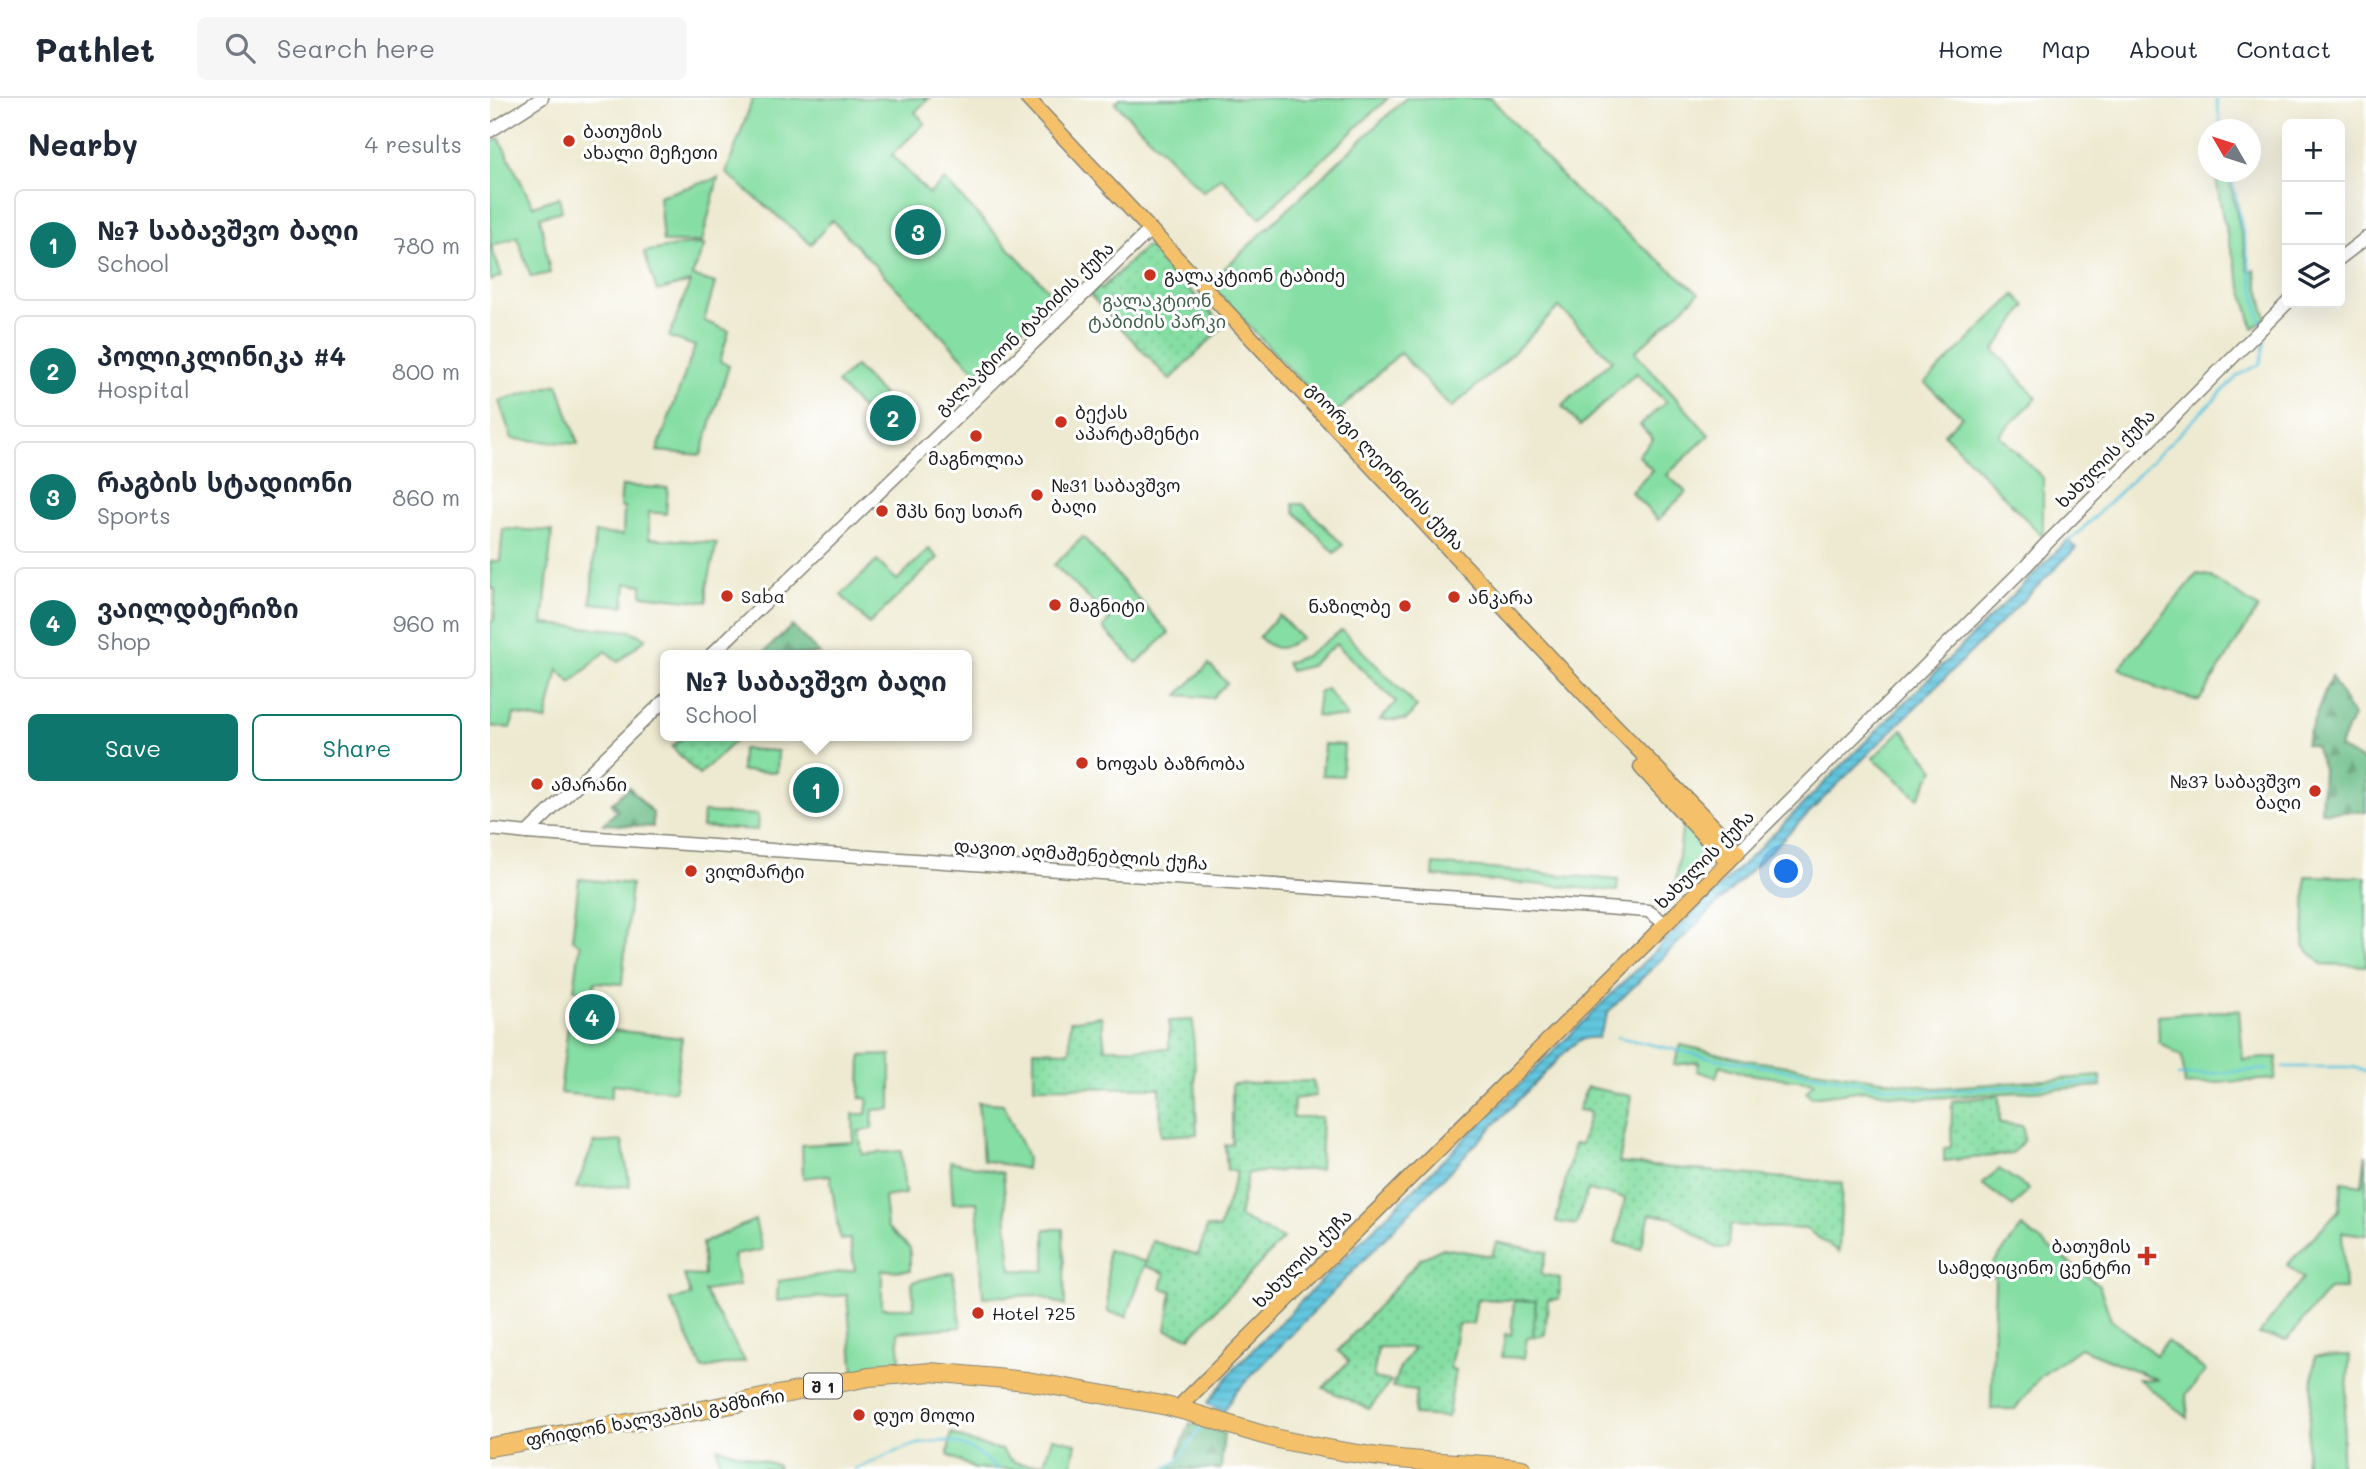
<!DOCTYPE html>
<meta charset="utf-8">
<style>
body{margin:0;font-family:Mali,"Noto Sans Georgian",sans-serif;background:#f6f6f7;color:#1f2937}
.controls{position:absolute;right:21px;top:21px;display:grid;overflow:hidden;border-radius:10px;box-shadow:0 7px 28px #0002}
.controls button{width:63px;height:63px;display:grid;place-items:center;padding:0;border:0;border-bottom:2px solid #e0e1e3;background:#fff;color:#1f2937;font:35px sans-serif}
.compass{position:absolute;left:1708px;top:21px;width:63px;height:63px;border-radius:50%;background:#fff;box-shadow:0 7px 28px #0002;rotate:309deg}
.you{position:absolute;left:1297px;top:774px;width:24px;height:24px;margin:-18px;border:5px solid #fff;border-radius:50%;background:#1a73e8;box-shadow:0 0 0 10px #1a73e833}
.badge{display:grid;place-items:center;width:46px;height:46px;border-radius:50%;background:#0f766e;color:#fff;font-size:23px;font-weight:700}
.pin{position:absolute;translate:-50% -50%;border:4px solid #fff;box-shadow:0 2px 7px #0006}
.popup{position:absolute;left:170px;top:552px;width:312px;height:91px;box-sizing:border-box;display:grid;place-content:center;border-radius:10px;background:#fff;filter:drop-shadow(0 2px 5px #0005);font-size:23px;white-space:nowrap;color:#747a83}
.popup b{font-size:26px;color:#1f2937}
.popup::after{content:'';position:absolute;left:50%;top:100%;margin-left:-14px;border:14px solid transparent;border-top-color:#fff}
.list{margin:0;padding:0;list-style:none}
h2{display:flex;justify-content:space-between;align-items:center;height:91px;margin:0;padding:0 28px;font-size:30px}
h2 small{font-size:23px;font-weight:400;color:#747a83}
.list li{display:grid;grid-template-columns:46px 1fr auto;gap:21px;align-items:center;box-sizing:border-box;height:112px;margin:0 14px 14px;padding:0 14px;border:2px solid #e0e1e3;border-radius:10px}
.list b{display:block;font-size:26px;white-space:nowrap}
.list p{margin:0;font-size:23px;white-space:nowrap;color:#747a83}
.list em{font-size:23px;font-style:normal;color:#747a83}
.actions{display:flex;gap:14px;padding:21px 28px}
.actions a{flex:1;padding:16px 0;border:2px solid #0f766e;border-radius:10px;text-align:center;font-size:24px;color:#0f766e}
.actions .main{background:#0f766e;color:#fff}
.icon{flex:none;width:38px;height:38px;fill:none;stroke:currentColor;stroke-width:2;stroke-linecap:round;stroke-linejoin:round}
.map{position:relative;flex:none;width:1876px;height:1371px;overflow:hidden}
header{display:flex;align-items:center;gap:42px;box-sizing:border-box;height:98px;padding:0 35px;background:#fff;border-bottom:2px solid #e0e1e3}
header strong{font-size:33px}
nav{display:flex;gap:38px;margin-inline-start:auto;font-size:24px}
.search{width:490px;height:63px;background:#f6f6f7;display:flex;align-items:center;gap:18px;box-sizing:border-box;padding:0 24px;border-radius:10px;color:#747a83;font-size:26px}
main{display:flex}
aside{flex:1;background:#fff}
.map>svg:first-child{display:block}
.grass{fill:#85dea3;stroke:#507d60;stroke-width:2}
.forest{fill:url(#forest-firs);stroke:#446c52;stroke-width:2}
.park{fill:url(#park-dots);stroke:#507d60;stroke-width:2}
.water{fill:url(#water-rules);stroke:#3f717e;stroke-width:2}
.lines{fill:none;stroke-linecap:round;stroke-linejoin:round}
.stream{stroke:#62c6df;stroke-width:2.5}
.minor-casing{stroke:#858376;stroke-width:15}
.major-casing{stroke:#858376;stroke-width:17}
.highway-casing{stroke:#858376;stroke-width:20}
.minor{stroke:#fff;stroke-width:12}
.major{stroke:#f4c16b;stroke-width:14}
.highway{stroke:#f4c16b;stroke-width:18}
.poi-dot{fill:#c8321e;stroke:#fff;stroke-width:2.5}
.labels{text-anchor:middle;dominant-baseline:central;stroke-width:6;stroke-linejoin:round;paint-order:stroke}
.shield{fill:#fff;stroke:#606060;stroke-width:2}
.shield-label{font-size:16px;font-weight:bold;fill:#1c1c1c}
.poi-label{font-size:18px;fill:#1c1c1c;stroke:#fff;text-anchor:start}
.park-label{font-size:18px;fill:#41604b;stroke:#fff}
.street-label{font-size:18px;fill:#1c1c1c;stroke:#fff}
</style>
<header>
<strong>Pathlet</strong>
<div class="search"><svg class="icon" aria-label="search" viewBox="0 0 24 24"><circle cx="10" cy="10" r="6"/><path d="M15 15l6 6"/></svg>Search here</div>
<nav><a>Home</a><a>Map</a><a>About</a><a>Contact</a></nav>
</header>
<main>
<aside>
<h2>Nearby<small>4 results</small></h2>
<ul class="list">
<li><span class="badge">1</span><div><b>№7 საბავშვო ბაღი</b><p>School</p></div><em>780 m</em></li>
<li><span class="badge">2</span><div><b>პოლიკლინიკა #4</b><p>Hospital</p></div><em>800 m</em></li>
<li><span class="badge">3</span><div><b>რაგბის სტადიონი</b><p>Sports</p></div><em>860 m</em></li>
<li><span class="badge">4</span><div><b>ვაილდბერიზი</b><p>Shop</p></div><em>960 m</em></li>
</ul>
<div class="actions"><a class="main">Save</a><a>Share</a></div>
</aside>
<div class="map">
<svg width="1876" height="1371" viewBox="0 0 1876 1371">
<defs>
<pattern id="forest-firs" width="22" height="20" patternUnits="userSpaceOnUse" patternTransform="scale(1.75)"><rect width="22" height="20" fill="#6cbd89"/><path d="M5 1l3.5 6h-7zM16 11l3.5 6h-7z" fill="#58996f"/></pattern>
<pattern id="park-dots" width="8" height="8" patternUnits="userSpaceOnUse" patternTransform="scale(1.75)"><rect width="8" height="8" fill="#85dea3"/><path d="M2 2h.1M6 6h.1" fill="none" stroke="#72be8c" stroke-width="1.8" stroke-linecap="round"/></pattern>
<pattern id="water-rules" width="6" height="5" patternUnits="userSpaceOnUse" patternTransform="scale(1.75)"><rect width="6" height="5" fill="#62c6df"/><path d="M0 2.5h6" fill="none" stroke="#54aabf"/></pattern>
</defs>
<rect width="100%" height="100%" fill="#fff"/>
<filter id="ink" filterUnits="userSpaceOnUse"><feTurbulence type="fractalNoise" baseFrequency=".0143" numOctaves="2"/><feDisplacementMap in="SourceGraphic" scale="14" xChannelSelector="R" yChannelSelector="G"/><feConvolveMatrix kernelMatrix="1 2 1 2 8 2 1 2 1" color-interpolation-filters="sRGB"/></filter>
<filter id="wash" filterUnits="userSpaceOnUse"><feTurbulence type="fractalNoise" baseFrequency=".00686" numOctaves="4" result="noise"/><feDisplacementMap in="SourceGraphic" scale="28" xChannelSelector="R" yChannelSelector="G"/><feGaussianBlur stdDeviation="1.57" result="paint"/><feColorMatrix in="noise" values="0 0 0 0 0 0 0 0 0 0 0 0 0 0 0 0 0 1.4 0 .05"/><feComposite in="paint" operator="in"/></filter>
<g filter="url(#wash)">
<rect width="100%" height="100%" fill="#eeead1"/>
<g class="grass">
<path d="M 263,0 L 439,0 L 425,14 L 435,25 L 402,57 L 439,96 L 455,82 L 565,199 L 487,275 L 342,122 L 321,146 L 236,75 Z"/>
<path d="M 630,0 L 898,0 L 770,120 L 731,79 L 713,94 L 625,5 Z"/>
<path d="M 916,0 L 1001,0 L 1084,92 L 1209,195 L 1145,254 L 1219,337 L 1177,377 L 1196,394 L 1168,422 L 1141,394 L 1162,372 L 1148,357 L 1163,341 L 1150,327 L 1176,304 L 1146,275 L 1090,328 L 1072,308 L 1122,262 L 1069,209 L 1012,266 L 961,310 L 910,255 L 843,318 L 719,185 Z"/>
<path d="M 9,40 L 43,108 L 69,99 L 72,113 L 50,119 L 60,175 L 41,179 L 27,139 L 1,148 L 12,178 L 0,182 L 0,45 Z"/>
<path d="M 1725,74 L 1738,74 L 1759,173 L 1765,172 L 1776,220 L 1763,230 L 1733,121 Z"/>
<path d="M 228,80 L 212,144 L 173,144 L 169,98 Z"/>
<path d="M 215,146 L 202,178 L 225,185 L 214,223 L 239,233 L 230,263 L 239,268 L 211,357 L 167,353 L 205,248 L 179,239 L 200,184 L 167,193 L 154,154 L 192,147 Z"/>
<path d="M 1525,197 L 1536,208 L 1504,252 L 1547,300 L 1509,337 L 1553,380 L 1553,439 L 1454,336 L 1472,318 L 1435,285 Z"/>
<path d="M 365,268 L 393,297 L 375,314 L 347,285 Z"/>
<path d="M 68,286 L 88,346 L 22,341 L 9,303 Z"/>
<path d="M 132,388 L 178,390 L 176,416 L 159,414 L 159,440 L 227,445 L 217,489 L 217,504 L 152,497 L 152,487 L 136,485 L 134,508 L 101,505 L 105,435 L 133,437 L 134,410 L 130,409 Z"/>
<path d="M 803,406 L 813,406 L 853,447 L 845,455 L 805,414 Z"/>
<path d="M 13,431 L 62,433 L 53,526 L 141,533 L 156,540 L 128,564 L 116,553 L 81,585 L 68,571 L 56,623 L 24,616 L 21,630 L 0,628 L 0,523 L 4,522 L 5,491 L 0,490 L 0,463 L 10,463 Z"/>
<path d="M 593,439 L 679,535 L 647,565 L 613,530 L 620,521 L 564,467 Z"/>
<path d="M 439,451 L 448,460 L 379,526 L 351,497 L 387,463 L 407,482 Z"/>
<path d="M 1707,476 L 1719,478 L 1768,510 L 1709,603 L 1668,591 L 1629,570 Z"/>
<path d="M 789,517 L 811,540 C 792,552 785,555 769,539 Z"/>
<path d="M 852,532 L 927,609 L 916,622 L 890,622 L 906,604 L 846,546 L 820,568 L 800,573 L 796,565 L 815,558 Z"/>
<path d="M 719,566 L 737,585 L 722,600 L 688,597 Z"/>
<path d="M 837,591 L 857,618 L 856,620 L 826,618 L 829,595 Z"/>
<path d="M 1412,631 L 1445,671 L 1428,700 L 1383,660 Z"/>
<path d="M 834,646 L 854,647 L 852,678 L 832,677 Z"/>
<path d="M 252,651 L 288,653 L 287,674 L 251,673 Z"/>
<path d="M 213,714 L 268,717 L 267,732 L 212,729 Z"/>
<path d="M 1193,724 L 1202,733 L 1213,754 L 1206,777 L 1184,798 Z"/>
<path d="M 944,766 L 1128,782 L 1127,793 L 943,778 Z"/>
<path d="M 1816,778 L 1876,779 L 1876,868 L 1832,866 L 1814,848 Z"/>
<path d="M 89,781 L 141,786 L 132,886 L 105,884 L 103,895 L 84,892 L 90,847 L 82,841 Z"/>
<path d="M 1749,912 L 1753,962 L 1787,959 L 1785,981 L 1695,987 L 1692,959 L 1669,944 L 1668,917 Z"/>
<path d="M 78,927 L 192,940 L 185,993 L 123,986 L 121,1000 L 70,995 Z"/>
<path d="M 1191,947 L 1257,962 L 1445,990 L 1611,978 L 1611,988 L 1430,1001 L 1375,992 L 1322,999 L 1316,994 L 1324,984 L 1256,976 L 1230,967 L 1226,979 L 1207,973 L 1209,964 L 1184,967 Z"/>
<path d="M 401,957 L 401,1011 L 383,1012 L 382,1031 L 369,1033 L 372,1056 L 411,1053 L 415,1096 L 394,1099 L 397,1129 L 420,1150 L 420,1173 L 392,1172 L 392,1210 L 424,1210 L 422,1184 L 463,1174 L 471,1229 L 408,1234 L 411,1273 L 364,1277 L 357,1197 L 287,1203 L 288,1183 L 365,1172 L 360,1141 L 350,1142 L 340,1077 L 313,1080 L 312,1047 L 364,1044 L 363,1016 L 376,1016 L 378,1001 L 370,999 L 371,958 Z"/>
<path d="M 488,1004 L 513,1006 L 537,1059 L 536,1071 L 493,1062 Z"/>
<path d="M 132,1043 L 140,1088 L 86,1090 L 104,1045 Z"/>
<path d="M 1876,1056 L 1876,1137 L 1852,1134 L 1855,1191 L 1839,1191 L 1797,1242 L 1769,1236 L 1813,1180 L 1797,1167 L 1849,1112 L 1852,1084 L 1872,1087 Z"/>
<path d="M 460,1063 L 513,1075 L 521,1172 L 555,1173 L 555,1131 L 573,1131 L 575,1208 L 547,1197 L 493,1199 L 487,1104 L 463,1105 Z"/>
<path d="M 1509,1071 L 1539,1091 L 1523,1109 L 1492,1086 Z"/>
<path d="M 265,1122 L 272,1152 L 243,1157 L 249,1188 L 214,1193 L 255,1263 L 213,1271 L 180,1202 L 201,1198 L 194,1177 L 214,1178 L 212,1145 Z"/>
<path d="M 1532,1129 L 1609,1187 L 1621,1222 L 1666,1257 L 1677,1243 L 1716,1273 L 1696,1297 L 1698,1320 L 1648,1281 L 1669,1282 L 1590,1250 L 1551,1278 L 1525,1311 L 1501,1311 L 1505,1182 L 1503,1166 Z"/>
<path d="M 617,1152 L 656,1164 L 637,1218 L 618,1214 Z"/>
<path d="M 1024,1203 L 1046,1203 L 1043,1239 L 1037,1240 L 1034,1260 L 1012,1259 L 1015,1236 L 1021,1237 Z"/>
<path d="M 1860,1257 L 1850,1371 L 1815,1368 L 1825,1258 Z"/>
<path d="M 461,1335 L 483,1345 L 512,1352 C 522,1369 537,1367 554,1365 L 562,1340 L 586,1345 L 581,1371 L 485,1371 L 458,1357 Z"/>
<path d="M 227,1349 L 287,1367 L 288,1371 L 231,1371 Z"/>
</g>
<g class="forest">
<path d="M 302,528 L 330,556 L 275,557 L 273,555 Z"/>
<path d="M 1841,578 L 1863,618 L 1849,650 L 1876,664 L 1876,714 L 1831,714 L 1833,671 L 1825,648 L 1815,646 Z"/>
<path d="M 139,689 L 163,715 L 163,729 L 113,726 L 127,713 L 121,706 Z"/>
<path d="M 700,1325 L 734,1335 L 731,1371 L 675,1371 L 688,1362 L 690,1351 Z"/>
</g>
<g class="park">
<path d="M 655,149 L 661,150 L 734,228 L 680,282 L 600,197 L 608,189 L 611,191 Z"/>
<path d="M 194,638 L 250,638 L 209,677 L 182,649 Z"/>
<path d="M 611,918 L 615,950 L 679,951 L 679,923 L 703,922 L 707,1036 L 671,1038 L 670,990 L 544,989 L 544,952 L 580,953 L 580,923 Z"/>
<path d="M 823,983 L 826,998 L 804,1001 L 803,1019 L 832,1019 L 830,1071 L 758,1075 L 749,1119 L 793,1141 L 700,1239 L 676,1232 L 682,1193 L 671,1190 L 675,1175 L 655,1168 L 662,1143 L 708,1157 L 717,1129 L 729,1131 L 747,1074 L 737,1072 L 735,1047 L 742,1046 L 742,986 Z"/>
<path d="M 1097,989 L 1142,998 L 1129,1065 L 1352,1085 L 1349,1154 L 1316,1131 L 1240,1127 L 1238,1150 L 1227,1150 L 1182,1120 L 1160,1116 L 1151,1151 L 1125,1145 L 1135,1100 L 1098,1092 L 1086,1127 L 1066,1124 L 1084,1046 L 1091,1046 L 1100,1014 L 1088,1012 Z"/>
<path d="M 1509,998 L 1510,1025 L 1533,1028 L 1534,1042 L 1522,1056 L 1454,1063 L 1454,1050 L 1461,1049 L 1462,1003 Z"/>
<path d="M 1006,1144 L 1057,1154 L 1051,1176 L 1070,1180 L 1069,1201 L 1058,1202 L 1055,1237 L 1043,1239 L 1046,1203 L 987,1201 L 983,1226 L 968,1226 L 960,1270 L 965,1272 L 958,1319 L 924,1317 L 926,1292 L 902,1289 L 911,1268 L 924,1250 L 888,1249 L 883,1280 L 901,1283 L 879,1311 L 833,1290 L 859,1263 L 848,1253 L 930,1161 L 953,1150 L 1002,1158 Z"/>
</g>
<path class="water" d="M 1578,442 L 1586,450 L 1119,913 L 1108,940 C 1091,938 1084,945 1072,957 L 744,1296 L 734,1314 L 717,1306 L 744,1271 L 858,1156 L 1243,776 Z"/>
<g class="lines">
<g class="stream">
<path d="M 1726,0 L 1732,32"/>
<path d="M 1741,74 L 1771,225"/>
<path d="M 1579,444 L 1749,277 L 1770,266 L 1775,243 L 1773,235"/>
<path d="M 1127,939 L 1227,961 L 1431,994 L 1610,984"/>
<path d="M 1793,969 L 1863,969 L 1876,974"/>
<path d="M 1688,978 L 1779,971"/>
<path d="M 365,1371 C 394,1360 428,1339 460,1344 C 478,1346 495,1361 508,1371"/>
<path d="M 675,1371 L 688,1362 L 714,1326"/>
</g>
</g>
</g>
<g filter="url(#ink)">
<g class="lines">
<g class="minor-casing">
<g id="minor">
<path d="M 0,33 L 52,0"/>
<path d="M 1850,160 L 1876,140"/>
<path d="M 221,557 L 660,132"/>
<path d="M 0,731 L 37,735 L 1158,813 L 1176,826"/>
<path d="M 37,735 L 176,601"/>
<path d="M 1248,754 L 1537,467 L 1554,448 L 1797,205"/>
</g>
</g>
<g class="major-casing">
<g id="major">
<path d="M 537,0 L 1100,602 L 1248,754 L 688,1310"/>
<path d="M 1151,669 L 1238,764"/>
</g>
</g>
<g class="highway-casing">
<path id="highway" d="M 0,1349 L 207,1313 L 379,1279 L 441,1274 L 537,1283 L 667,1306 C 713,1315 756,1335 802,1344 C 837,1351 873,1358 909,1361 C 950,1365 991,1365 1032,1371"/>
</g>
<use href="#minor" class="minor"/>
<use href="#major" class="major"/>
<use href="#highway" class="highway"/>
</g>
</g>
<g class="poi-dot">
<circle cx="79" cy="43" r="7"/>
<circle cx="660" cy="177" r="7"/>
<circle cx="571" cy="324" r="7"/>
<circle cx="486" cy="338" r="7"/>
<circle cx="547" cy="397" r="7"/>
<circle cx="392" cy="413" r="7"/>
<circle cx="237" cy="498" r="7"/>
<circle cx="964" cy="499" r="7"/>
<circle cx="565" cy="507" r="7"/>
<circle cx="915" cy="508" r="7"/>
<circle cx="592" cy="665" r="7"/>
<circle cx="47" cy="686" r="7"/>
<circle cx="1825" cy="693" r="7"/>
<circle cx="201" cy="773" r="7"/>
<path d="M1653.5 1147.5h7v7h7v7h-7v7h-7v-7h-7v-7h7z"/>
<circle cx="488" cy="1215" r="7"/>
<circle cx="369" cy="1317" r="7"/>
</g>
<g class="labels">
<rect class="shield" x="314" y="1275.5" width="38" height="25" rx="5"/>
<g class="shield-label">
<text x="333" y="1288">შ 1</text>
</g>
<g class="poi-label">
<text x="93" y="33">ბათუმის<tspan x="93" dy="21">ახალი მეჩეთი</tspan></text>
<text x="674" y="177">გალაკტიონ ტაბიძე</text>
<text x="585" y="314">ბექას<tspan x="585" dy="21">აპარტამენტი</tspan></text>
<text x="486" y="360" text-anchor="middle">მაგნოლია</text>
<text x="561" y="387">№31 საბავშვო<tspan x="561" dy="21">ბაღი</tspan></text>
<text x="406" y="413">შპს ნიუ სთარ</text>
<text x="251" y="498">Saba</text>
<text x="978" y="499">ანკარა</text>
<text x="579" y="507">მაგნიტი</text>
<text x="901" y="508" text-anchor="end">ნაზილბე</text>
<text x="606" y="665">Ხოფას Ბაზრობა</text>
<text x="1811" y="683" text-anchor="end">№37 საბავშვო<tspan x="1811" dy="21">ბაღი</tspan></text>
<text x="61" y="686">ამარანი</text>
<text x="215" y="773">ვილმარტი</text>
<text x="1641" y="1148" text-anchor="end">ბათუმის<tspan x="1641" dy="21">სამედიცინო ცენტრი</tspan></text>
<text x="502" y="1215">Hotel 725</text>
<text x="383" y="1317">დუო მოლი</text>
</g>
<g class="park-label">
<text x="667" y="202">გალაკტიონ<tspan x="667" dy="21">ტაბიძის პარკი</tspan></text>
</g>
<g class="street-label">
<text transform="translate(534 230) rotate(-44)">გალაკტიონ ტაბიძის ქუჩა</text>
<text transform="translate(1615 360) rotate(-45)">ხახულის ქუჩა</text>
<text transform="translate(896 368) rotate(47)">გიორგი ლეონიძის ქუჩა</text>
<text transform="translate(591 756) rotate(4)">დავით აღმაშენებლის ქუჩა</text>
<text transform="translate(1214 761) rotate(-45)">ხახულის ქუჩა</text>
<text transform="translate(812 1160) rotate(-45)">ხახულის ქუჩა</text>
<text transform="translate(165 1319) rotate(-10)">ფრიდონ ხალვაშის გამზირი</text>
</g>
</g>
</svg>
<div class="controls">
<button>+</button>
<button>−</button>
<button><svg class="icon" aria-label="layers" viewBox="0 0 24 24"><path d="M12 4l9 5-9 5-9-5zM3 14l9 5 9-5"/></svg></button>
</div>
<svg class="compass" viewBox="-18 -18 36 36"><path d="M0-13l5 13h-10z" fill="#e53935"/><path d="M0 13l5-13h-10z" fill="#747a83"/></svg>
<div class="you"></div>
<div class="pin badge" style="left:326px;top:692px">1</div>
<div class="popup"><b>№7 საბავშვო ბაღი</b>School</div>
<div class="pin badge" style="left:403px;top:320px">2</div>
<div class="pin badge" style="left:428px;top:134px">3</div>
<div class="pin badge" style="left:102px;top:919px">4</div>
</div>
</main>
